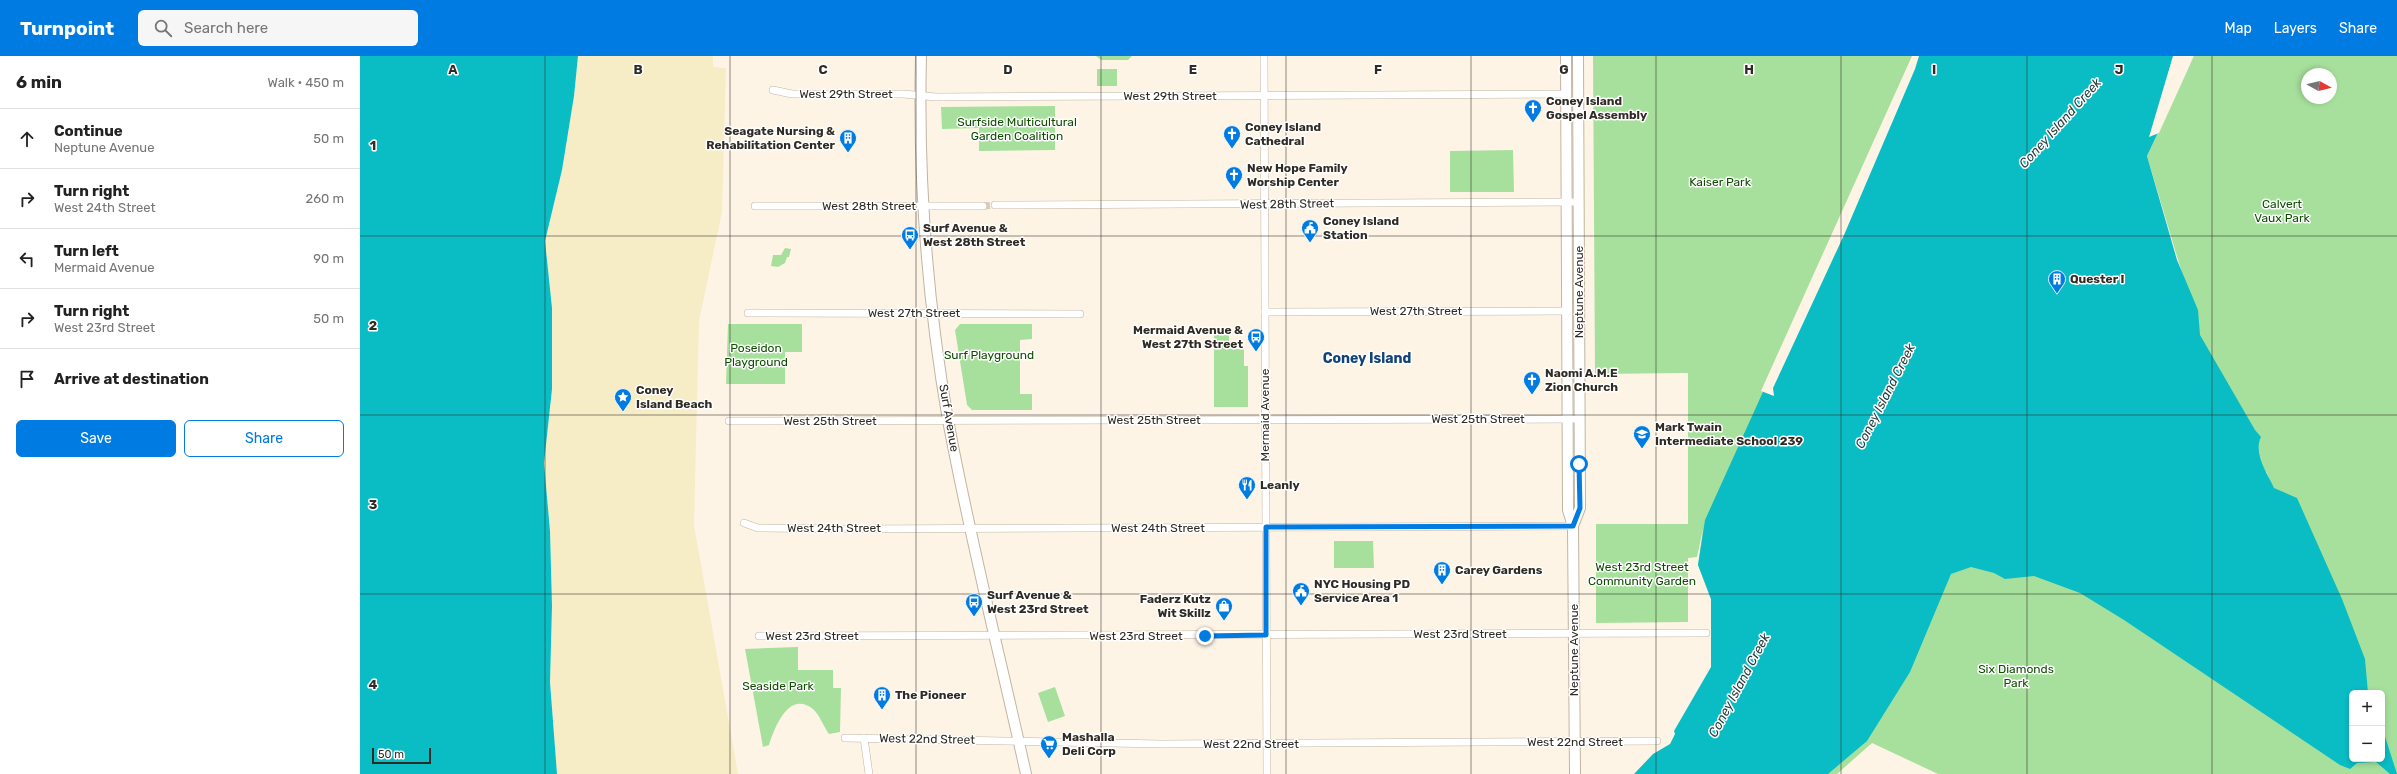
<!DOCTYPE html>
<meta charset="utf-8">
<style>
body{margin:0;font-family:Rubik,sans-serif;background:#f6f6f6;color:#222}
.controls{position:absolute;right:12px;bottom:12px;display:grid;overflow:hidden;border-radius:6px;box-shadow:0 2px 6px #0003}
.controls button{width:36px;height:36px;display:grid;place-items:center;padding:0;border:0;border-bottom:1px solid #e0e0e0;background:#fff;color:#222;font:20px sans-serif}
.compass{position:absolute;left:1941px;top:12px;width:36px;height:36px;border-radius:50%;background:#fff;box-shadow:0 2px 6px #0003;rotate:98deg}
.scale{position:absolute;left:12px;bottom:10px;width:59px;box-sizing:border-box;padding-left:4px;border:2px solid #302c25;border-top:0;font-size:11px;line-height:14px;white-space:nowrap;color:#302c25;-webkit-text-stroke:3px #fff;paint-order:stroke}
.stop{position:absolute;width:12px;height:12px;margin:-9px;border:3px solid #007be2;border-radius:50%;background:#fff}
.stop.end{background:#007be2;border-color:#fff;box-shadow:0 1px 4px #0008}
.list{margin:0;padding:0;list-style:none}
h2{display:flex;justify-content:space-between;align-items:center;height:52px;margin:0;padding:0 16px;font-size:17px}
h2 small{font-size:13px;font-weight:400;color:#767676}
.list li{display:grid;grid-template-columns:26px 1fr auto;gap:12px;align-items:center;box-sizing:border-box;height:60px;padding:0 16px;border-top:1px solid #e0e0e0}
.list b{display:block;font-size:15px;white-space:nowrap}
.list p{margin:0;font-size:13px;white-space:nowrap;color:#767676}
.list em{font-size:13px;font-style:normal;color:#767676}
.actions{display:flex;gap:8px;padding:12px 16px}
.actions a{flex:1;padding:9px 0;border:1px solid #007be2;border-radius:6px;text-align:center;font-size:14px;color:#007be2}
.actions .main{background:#007be2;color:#fff}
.icon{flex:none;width:22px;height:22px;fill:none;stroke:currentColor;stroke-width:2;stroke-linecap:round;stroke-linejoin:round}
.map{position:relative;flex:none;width:2037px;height:718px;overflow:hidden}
header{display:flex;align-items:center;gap:24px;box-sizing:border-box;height:56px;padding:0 20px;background:#007be2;color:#fff}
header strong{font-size:19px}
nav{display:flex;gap:22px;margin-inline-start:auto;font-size:14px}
.search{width:280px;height:36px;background:#f6f6f6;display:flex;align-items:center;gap:10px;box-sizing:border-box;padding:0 14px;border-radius:6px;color:#767676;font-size:15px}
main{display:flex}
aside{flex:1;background:#fff}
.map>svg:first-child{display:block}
.green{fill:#a7e09c;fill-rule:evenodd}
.sand{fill:#f6ecc6}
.water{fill:#0abdc5}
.pier{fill:#fef4e6}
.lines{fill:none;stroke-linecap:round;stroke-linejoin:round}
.street-tunnel{stroke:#d5ccbf;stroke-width:7;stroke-dasharray:7 3.5;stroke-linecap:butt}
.street-casing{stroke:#c0b5a3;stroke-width:8}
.secondary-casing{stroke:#c0b5a3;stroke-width:12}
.street{stroke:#fff;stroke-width:7}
.secondary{stroke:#fff;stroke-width:10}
.route{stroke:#007be2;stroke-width:5}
.grid{fill:none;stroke:#302c25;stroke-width:1;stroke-opacity:0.55}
.labels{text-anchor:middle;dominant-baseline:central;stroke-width:3;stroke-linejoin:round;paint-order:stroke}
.street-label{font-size:12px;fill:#302c25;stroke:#fff}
.poi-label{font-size:12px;font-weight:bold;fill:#302c25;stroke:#fff;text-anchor:start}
.park-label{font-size:12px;fill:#0e4e00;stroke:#fff}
.water-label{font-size:13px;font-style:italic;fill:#263e3f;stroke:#fff}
.quarter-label{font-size:14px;font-weight:bold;fill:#134376;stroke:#fff}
.grid-label{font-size:13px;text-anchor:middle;font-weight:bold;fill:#302c25;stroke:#fff;stroke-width:3;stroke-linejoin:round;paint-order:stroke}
</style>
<header>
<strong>Turnpoint</strong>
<div class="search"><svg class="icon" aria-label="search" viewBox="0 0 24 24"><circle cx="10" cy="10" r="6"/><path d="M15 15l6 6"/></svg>Search here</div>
<nav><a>Map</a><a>Layers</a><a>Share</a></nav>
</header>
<main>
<aside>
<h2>6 min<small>Walk · 450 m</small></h2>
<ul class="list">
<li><svg class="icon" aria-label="ahead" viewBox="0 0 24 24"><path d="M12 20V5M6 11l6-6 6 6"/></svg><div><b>Continue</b><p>Neptune Avenue</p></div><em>50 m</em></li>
<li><svg class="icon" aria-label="right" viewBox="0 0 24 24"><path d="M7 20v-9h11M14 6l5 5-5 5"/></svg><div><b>Turn right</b><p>West 24th Street</p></div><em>260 m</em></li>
<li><svg class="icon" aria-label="left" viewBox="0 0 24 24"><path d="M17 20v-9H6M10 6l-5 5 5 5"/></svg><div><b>Turn left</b><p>Mermaid Avenue</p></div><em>90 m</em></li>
<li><svg class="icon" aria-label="right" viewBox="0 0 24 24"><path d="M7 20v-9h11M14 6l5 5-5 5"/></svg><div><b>Turn right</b><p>West 23rd Street</p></div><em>50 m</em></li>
<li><svg class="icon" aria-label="arrive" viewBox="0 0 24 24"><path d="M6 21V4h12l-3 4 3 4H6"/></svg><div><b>Arrive at destination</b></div></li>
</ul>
<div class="actions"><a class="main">Save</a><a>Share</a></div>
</aside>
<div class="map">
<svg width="2037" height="718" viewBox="0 0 2037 718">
<rect width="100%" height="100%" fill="#fef4e6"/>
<g class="green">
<path d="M 736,0 L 772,0 L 768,4 L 741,4 Z"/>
<path d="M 1233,0 L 1555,0 L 1351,557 L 1351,543 L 1338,509 L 1343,473 L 1337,501 L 1328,502 L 1328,566 L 1236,567 L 1236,468 L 1328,468 L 1328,317 L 1235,318 Z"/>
<path d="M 1834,0 L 2037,0 L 2037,718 L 1578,718 L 1512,687 L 1477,718 L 1435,718 L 1566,504 L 1846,324 L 1822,217 L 1787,100 ZM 1947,18 L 1971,18 L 1971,42 L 1947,42 ZM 1906,415 L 1909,422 L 1903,462 ZM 1992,637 L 2022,637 L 2022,703 L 1992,703 Z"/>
<rect x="737" y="13" width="20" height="17"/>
<path d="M 695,50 L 695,94 L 619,95 L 619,72 L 582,73 L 581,51 Z"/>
<path d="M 1153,94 L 1154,136 L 1090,136 L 1090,95 Z"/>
<path d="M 425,192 L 431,193 L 429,201 L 427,201 L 425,207 L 418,211 L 411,210 L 413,199 L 421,199 Z"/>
<path d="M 368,268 L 442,268 L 442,296 L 425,296 L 425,328 L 366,328 Z"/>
<path d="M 600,268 L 672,268 L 672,283 L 660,284 L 660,338 L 672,338 L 672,354 L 612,354 L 607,349 L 595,274 Z"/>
<path d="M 854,279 L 869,279 L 869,286 L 876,286 L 876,293 L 884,293 L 884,310 L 888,310 L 888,351 L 854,351 Z"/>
<path d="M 974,485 L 1013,485 L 1014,512 L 974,512 Z"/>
<path d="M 438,591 L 438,614 L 473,614 L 473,632 L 481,632 L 480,676 L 469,678 C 464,671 460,660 454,654 C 429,633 415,671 409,689 L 403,691 L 385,593 Z"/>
<path d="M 695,631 L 705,660 L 688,666 L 678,637 Z"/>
</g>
<path class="sand" d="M 218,0 L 353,0 L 353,11 L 366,12 L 362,156 L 339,265 L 334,469 L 378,718 L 197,718 L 190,626 L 192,550 L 190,475 L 184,407 L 192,333 L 192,252 L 185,185 L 202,114 L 214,40 Z"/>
<g class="water">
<path d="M 0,0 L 218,0 L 214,40 L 202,114 L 185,185 L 192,252 L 192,333 L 184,407 L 190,475 L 192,550 L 190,626 L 197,718 L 0,718 Z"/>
<path d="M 1555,0 L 1834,0 L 1787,100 L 1817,204 L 1838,254 L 1840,279 L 1895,374 L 1901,381 C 1893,397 1907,417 1914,432 L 1937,442 L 1982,543 L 2005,603 L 2008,637 L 1992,637 L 1992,703 L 2022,703 L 2022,671 L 2037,718 L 2030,718 L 2016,706 L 1997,707 L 1990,713 L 1980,709 L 1764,564 L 1720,537 L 1674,520 L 1645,523 L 1634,517 L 1611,511 L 1591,518 L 1550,616 L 1507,685 L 1468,718 L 1274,718 L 1293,698 L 1310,688 L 1315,678 L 1314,675 L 1351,611 L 1351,543 L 1338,509 L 1345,464 Z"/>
</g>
<g class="pier">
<path d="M 1552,0 L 1559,0 L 1555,13 L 1484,179 L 1413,332 L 1414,340 L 1401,335 Z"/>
<path d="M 1813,0 L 1834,0 L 1799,77 L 1789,81 Z"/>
</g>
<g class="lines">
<path class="street-tunnel" d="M 623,150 L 635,149"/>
<g class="street-casing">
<g id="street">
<path d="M 904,0 L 907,718"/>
<path d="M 413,34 L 432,38 L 543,38 L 576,41 L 1206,38"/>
<path d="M 635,149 L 1219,146"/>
<path d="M 395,150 L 623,150"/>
<path d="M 905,256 L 1208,255"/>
<path d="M 388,257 L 720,258"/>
<path d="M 369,365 L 1219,363"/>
<path d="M 384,467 L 398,472 L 489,473 L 1213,470"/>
<path d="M 399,580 L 1346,577"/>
<path d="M 485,682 L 803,688 L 1297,685"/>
<path d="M 504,682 L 509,718"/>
</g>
</g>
<g class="secondary-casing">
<g id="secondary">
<path d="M 561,0 C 558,122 567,244 588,364 C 610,483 640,600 666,718"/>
<path d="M 1206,0 L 1208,454 L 1213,470 L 1215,718"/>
<path d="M 1213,470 L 1220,452 L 1218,0"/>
</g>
</g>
<use href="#street" class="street"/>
<use href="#secondary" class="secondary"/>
</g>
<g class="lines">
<path class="route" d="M 845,580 L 906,579 L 906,471 L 1213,470 L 1220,452 L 1219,408"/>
</g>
<path class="grid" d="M 185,0 L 185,718M 370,0 L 370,718M 556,0 L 556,718M 741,0 L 741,718M 926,0 L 926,718M 1111,0 L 1111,718M 1296,0 L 1296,718M 1481,0 L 1481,718M 1667,0 L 1667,718M 1852,0 L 1852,718M 0,180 L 2037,180M 0,359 L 2037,359M 0,538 L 2037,538"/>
<defs>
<g id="church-pin" transform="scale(0.9)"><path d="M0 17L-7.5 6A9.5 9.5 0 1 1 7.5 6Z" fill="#007be2" stroke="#fff"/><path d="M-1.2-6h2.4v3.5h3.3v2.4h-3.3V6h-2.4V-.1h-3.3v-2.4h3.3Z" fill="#fff"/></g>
<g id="building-pin" transform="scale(0.9)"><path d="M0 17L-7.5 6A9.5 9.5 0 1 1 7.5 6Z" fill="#007be2" stroke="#fff"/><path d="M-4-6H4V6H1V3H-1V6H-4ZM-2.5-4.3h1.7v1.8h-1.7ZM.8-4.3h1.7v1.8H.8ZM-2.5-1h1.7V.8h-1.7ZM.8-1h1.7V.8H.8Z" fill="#fff"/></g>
<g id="civic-pin" transform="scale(0.9)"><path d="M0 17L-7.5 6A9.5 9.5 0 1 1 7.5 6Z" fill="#007be2" stroke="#fff"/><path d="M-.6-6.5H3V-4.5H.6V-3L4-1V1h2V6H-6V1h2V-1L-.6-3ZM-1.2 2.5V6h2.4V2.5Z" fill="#fff"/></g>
<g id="bus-pin" transform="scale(0.9)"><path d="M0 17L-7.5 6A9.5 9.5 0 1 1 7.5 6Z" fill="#007be2" stroke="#fff"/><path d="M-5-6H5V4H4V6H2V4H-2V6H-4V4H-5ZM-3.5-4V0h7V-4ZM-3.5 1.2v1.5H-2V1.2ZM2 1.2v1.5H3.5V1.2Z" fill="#fff"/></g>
<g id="sight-pin" transform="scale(0.9)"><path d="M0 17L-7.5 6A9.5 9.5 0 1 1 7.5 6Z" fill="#007be2" stroke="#fff"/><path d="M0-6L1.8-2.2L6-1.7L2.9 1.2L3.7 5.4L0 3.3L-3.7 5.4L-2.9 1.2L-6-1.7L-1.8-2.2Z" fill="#fff"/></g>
<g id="school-pin" transform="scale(0.9)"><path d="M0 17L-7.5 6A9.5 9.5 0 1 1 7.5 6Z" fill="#007be2" stroke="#fff"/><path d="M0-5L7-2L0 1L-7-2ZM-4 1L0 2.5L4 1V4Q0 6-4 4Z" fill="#fff"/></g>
<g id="restaurant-pin" transform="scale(0.9)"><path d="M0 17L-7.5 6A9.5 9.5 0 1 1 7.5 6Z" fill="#007be2" stroke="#fff"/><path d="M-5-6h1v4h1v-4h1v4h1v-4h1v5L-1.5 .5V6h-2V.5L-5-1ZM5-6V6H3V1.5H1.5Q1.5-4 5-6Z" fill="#fff"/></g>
<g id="shop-pin" transform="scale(0.9)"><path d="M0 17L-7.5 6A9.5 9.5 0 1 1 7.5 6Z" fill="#007be2" stroke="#fff"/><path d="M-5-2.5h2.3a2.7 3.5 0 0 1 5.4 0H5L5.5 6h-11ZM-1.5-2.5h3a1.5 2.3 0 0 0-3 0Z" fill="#fff"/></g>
<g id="supermarket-pin" transform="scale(0.9)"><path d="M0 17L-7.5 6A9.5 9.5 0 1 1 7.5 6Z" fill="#007be2" stroke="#fff"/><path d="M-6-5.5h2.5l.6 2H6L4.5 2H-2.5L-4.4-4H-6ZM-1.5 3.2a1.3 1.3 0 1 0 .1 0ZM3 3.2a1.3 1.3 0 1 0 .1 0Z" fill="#fff"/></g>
</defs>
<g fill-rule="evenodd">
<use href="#church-pin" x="1173" y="52"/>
<use href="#church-pin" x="872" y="78"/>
<use href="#building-pin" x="488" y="82"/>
<use href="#church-pin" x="874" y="119"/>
<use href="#civic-pin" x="950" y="172"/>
<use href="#bus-pin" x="550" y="179"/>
<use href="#building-pin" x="1697" y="223"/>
<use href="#bus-pin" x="896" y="281"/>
<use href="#church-pin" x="1172" y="324"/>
<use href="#sight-pin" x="263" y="341"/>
<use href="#school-pin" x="1282" y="378"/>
<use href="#restaurant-pin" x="887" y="429"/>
<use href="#building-pin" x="1082" y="514"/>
<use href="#civic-pin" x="941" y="535"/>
<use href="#bus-pin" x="614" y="546"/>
<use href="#shop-pin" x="864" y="550"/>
<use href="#building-pin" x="522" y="639"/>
<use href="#supermarket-pin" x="689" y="688"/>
</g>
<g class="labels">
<g class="street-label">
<text x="486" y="38">West 29th Street</text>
<text x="810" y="40">West 29th Street</text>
<text transform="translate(927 148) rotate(-1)">West 28th Street</text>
<text x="509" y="150">West 28th Street</text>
<text transform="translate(1219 236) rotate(-90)">Neptune Avenue</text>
<text x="1056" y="255">West 27th Street</text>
<text x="554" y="257">West 27th Street</text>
<text transform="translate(905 359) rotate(-90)">Mermaid Avenue</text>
<text transform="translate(589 362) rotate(80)">Surf Avenue</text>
<text x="1118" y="363">West 25th Street</text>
<text x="794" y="364">West 25th Street</text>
<text x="470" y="365">West 25th Street</text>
<text x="474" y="472">West 24th Street</text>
<text x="798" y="472">West 24th Street</text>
<text x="1100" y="578">West 23rd Street</text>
<text x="452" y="580">West 23rd Street</text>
<text x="776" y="580">West 23rd Street</text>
<text transform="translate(1214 594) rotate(-90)">Neptune Avenue</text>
<text transform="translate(567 683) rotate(1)">West 22nd Street</text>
<text x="1215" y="686">West 22nd Street</text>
<text x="891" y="688">West 22nd Street</text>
</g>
<g class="poi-label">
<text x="1186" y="45">Coney Island<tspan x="1186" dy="14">Gospel Assembly</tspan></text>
<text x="885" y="71">Coney Island<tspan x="885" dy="14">Cathedral</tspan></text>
<text x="475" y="75" text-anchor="end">Seagate Nursing &amp;<tspan x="475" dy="14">Rehabilitation Center</tspan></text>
<text x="887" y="112">New Hope Family<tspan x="887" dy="14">Worship Center</tspan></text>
<text x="963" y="165">Coney Island<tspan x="963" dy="14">Station</tspan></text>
<text x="563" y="172">Surf Avenue &amp;<tspan x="563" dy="14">West 28th Street</tspan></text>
<text x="1710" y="223">Quester I</text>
<text x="883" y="274" text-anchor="end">Mermaid Avenue &amp;<tspan x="883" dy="14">West 27th Street</tspan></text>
<text x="1185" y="317">Naomi A.M.E<tspan x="1185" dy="14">Zion Church</tspan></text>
<text x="276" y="334">Coney<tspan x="276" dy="14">Island Beach</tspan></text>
<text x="1295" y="371">Mark Twain<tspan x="1295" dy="14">Intermediate School 239</tspan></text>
<text x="900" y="429">Leanly</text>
<text x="1095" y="514">Carey Gardens</text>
<text x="954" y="528">NYC Housing PD<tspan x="954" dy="14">Service Area 1</tspan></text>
<text x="627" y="539">Surf Avenue &amp;<tspan x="627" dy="14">West 23rd Street</tspan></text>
<text x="851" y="543" text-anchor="end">Faderz Kutz<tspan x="851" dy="14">Wit Skillz</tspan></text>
<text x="535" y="639">The Pioneer</text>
<text x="702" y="681">Mashalla<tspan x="702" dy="14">Deli Corp</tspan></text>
</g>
<g class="park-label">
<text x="657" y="66">Surfside Multicultural<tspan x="657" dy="14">Garden Coalition</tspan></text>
<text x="1360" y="126">Kaiser Park</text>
<text x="1922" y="148">Calvert<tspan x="1922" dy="14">Vaux Park</tspan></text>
<text x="396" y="292">Poseidon<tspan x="396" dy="14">Playground</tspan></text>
<text x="629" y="299">Surf Playground</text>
<text x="1282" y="511">West 23rd Street<tspan x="1282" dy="14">Community Garden</tspan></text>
<text x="1656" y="613">Six Diamonds<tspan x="1656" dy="14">Park</tspan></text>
<text x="418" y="630">Seaside Park</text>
</g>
<g class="water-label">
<text transform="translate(1700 67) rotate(-48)">Coney Island Creek</text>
<text transform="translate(1525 340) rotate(-63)">Coney Island Creek</text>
<text transform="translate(1379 629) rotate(-62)">Coney Island Creek</text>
</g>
<g class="quarter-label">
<text x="1007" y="302">Coney Island</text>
</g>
</g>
<g class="grid-label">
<text x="93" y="18">A</text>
<text x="278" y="18">B</text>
<text x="463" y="18">C</text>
<text x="648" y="18">D</text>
<text x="833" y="18">E</text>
<text x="1018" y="18">F</text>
<text x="1204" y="18">G</text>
<text x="1389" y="18">H</text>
<text x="1574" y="18">I</text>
<text x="1759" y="18">J</text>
<text x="13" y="94">1</text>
<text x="13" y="274">2</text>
<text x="13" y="453">3</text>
<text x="13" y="633">4</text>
</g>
</svg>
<div class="controls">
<button>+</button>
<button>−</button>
</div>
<svg class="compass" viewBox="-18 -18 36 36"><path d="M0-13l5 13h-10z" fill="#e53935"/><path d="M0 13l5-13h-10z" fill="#767676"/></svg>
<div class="scale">50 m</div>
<div class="stop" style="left:1219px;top:408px"></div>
<div class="stop end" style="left:845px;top:580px"></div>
</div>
</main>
